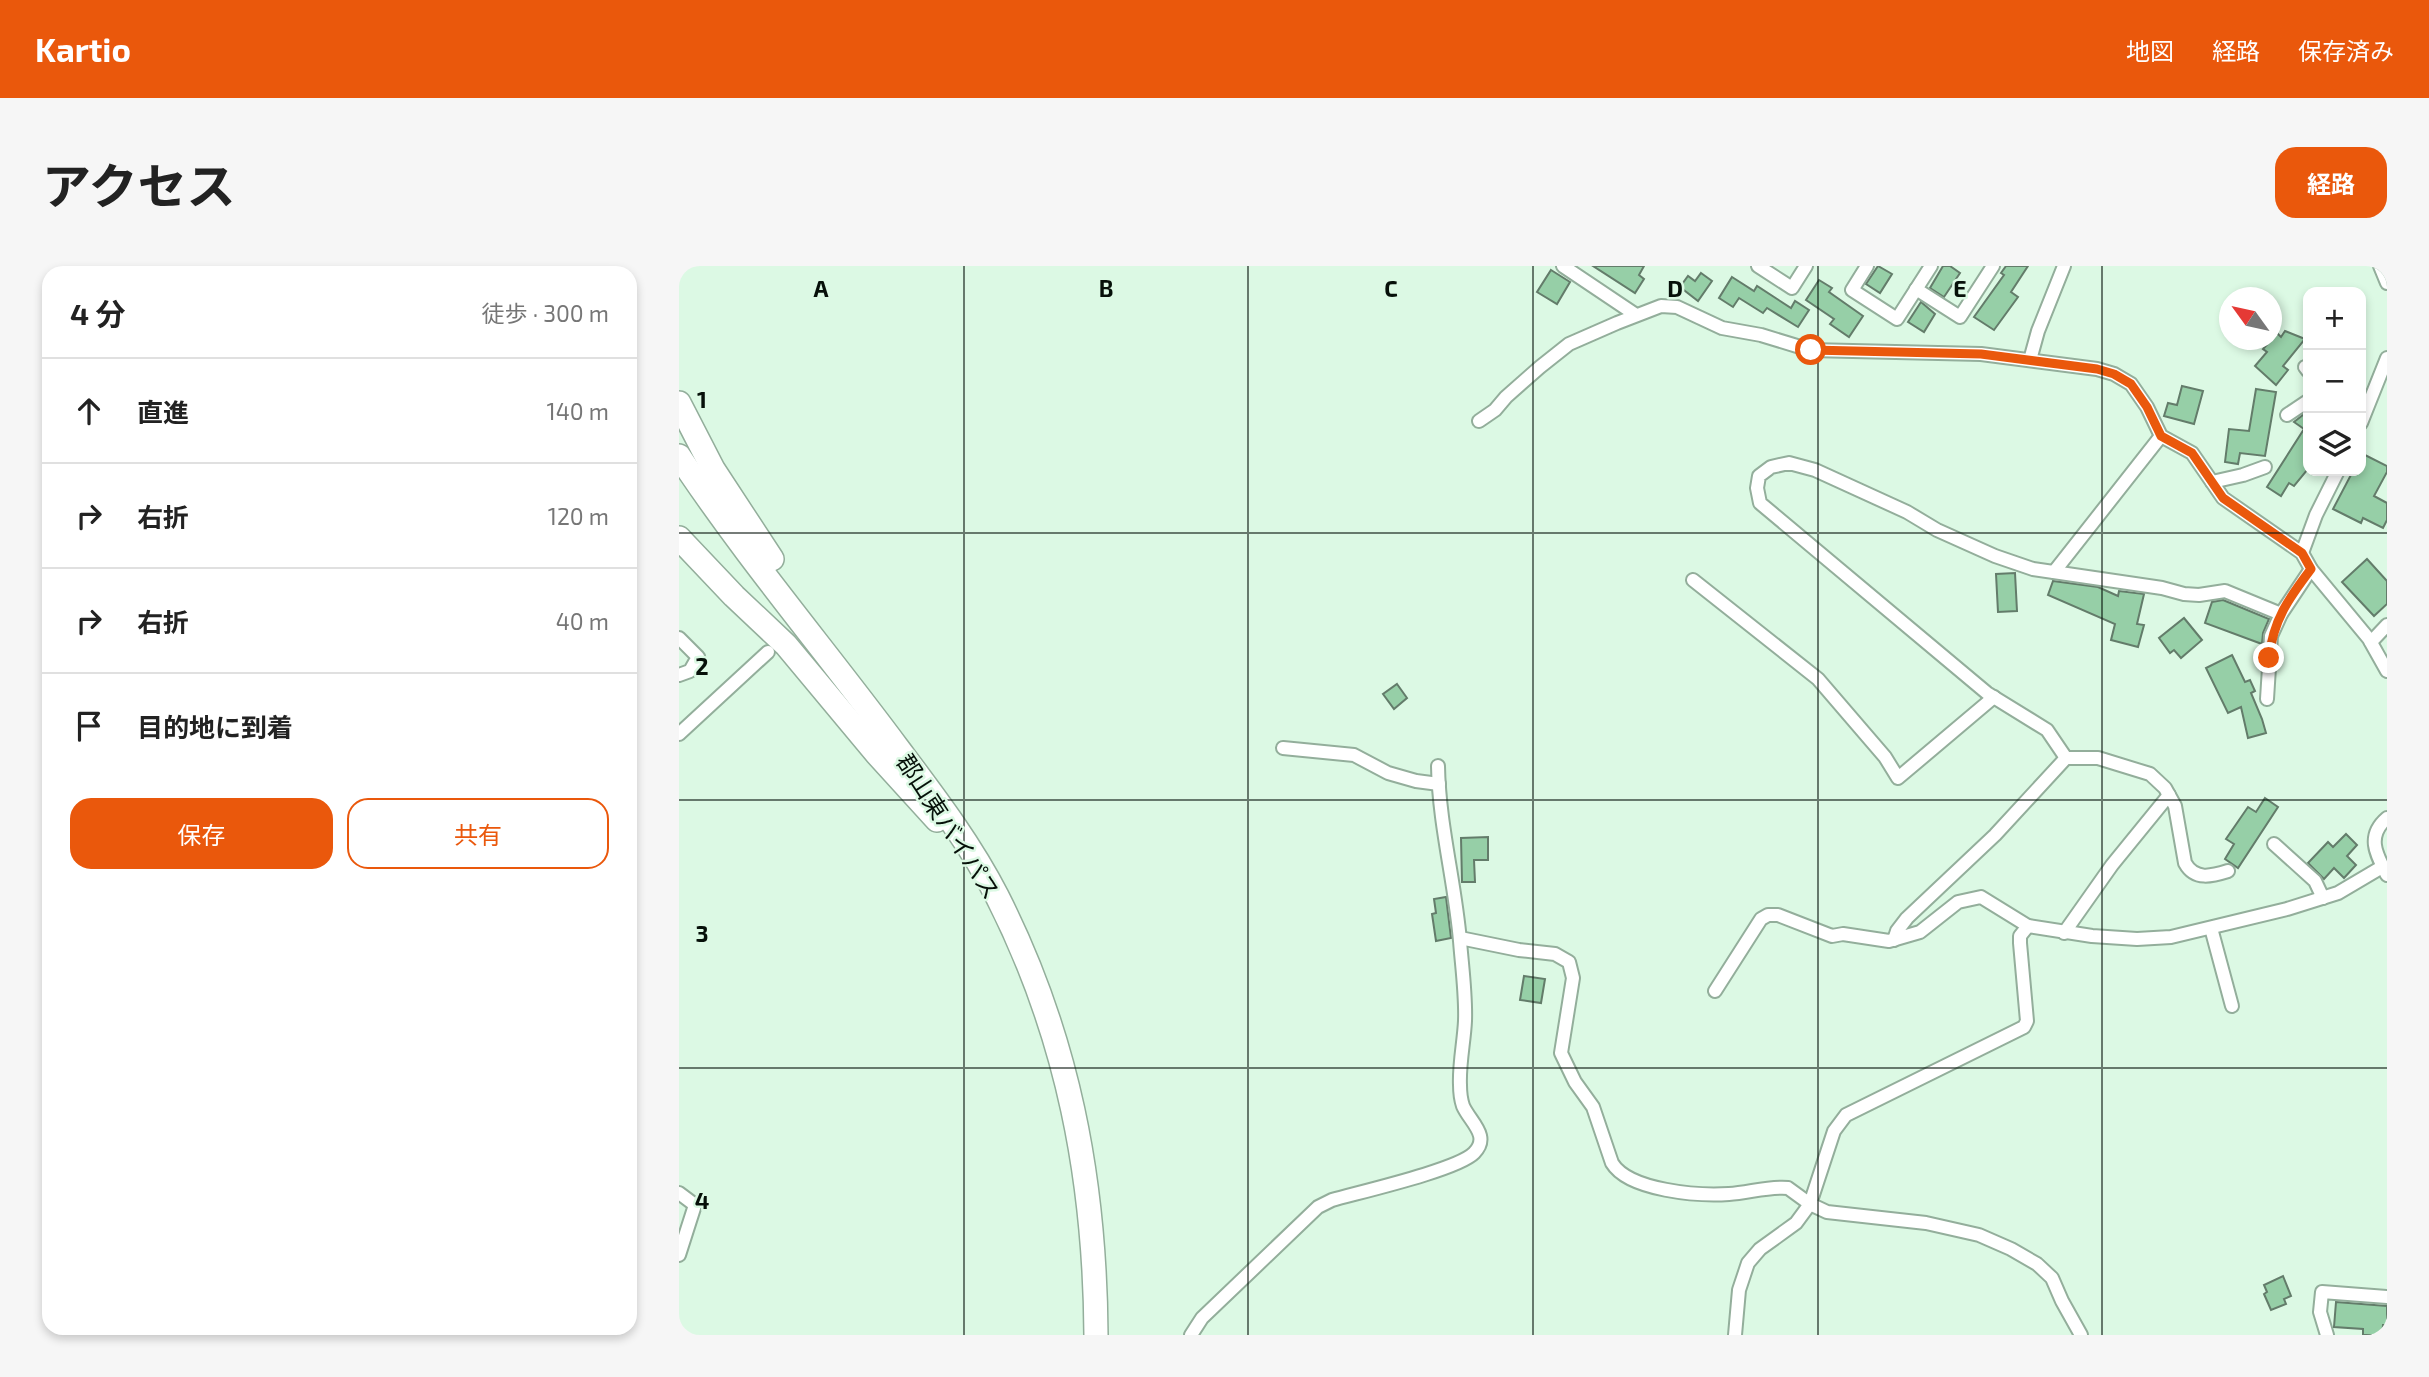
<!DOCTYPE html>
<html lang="ja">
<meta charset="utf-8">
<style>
body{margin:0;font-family:"Exo 2","Noto Sans JP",sans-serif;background:#f6f6f6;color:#222}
.controls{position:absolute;right:21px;top:21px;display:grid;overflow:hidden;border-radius:14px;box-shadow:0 4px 10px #0003}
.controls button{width:63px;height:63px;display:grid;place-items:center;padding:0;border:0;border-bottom:2px solid #e0e0e0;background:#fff;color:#222;font:35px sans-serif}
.compass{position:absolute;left:1540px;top:21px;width:63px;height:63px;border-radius:50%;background:#fff;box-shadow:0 4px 10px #0003;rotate:303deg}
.stop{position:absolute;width:21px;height:21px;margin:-16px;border:5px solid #ea580c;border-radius:50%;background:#fff}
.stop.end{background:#ea580c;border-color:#fff;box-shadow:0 2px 7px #0008}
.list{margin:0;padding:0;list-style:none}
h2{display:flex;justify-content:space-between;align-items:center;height:91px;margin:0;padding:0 28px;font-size:30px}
h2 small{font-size:23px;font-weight:400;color:#767676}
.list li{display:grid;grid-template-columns:46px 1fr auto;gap:21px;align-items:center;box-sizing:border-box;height:105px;padding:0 28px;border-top:2px solid #e0e0e0}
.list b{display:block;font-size:26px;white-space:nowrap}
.list em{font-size:23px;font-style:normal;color:#767676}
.actions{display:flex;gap:14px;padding:21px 28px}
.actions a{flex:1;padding:16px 0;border:2px solid #ea580c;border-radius:21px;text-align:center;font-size:24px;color:#ea580c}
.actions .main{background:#ea580c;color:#fff}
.icon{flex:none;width:38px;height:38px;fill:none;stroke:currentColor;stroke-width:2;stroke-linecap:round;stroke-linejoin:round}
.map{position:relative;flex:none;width:1708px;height:1069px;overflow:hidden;border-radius:21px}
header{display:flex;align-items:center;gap:42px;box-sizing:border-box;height:98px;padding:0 35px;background:#ea580c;color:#fff}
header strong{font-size:33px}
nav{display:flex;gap:38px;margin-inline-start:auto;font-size:24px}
.intro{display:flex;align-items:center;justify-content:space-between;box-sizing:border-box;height:168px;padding:0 42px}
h1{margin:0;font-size:49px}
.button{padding:18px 32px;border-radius:21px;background:#ea580c;color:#fff;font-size:24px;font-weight:700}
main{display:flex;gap:42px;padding:0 42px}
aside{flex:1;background:#fff;border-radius:21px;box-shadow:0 4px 10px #0003}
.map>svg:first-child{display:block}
.building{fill:#96cfa7;stroke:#637c6a;stroke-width:2}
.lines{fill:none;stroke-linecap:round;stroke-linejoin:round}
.street-casing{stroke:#93ae9b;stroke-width:16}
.highway-casing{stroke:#93ae9b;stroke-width:26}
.street{stroke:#fff;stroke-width:12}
.highway{stroke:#fff;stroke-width:23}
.route{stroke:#ea580c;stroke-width:9}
.grid{fill:none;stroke:#061009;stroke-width:2;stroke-opacity:0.55}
.labels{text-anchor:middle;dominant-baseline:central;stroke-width:5;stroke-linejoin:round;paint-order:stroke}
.street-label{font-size:24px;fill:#061009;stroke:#dcf9e4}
.grid-label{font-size:23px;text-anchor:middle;font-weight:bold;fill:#061009;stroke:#dcf9e4;stroke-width:5;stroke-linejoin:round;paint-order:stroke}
</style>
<header>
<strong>Kartio</strong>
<nav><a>地図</a><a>経路</a><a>保存済み</a></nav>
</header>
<div class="intro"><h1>アクセス</h1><a class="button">経路</a></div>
<main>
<aside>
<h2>4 分<small>徒歩 · 300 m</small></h2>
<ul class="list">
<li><svg class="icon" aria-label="ahead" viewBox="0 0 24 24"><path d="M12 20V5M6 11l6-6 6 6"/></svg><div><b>直進</b></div><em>140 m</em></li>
<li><svg class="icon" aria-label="right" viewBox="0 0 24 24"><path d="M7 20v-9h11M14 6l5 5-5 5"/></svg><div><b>右折</b></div><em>120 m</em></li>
<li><svg class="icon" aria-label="right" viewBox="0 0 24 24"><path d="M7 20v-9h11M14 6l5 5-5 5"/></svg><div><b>右折</b></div><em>40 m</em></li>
<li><svg class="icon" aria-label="arrive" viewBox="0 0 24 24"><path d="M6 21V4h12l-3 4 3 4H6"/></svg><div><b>目的地に到着</b></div></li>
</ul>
<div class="actions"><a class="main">保存</a><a>共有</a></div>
</aside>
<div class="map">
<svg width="1708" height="1069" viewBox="0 0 1708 1069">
<rect width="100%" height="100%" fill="#dcf9e4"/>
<g class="building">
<path d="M 914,0 L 965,0 L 960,9 L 965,13 L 956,27 Z"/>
<path d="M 1199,0 L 1213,8 L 1201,27 L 1187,18 Z"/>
<path d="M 1264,0 L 1271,0 L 1281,7 L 1265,31 L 1251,22 Z"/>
<path d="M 1327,0 L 1349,0 L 1332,26 L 1339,31 L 1315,64 L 1295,51 L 1325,9 L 1322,7 Z"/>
<path d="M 872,4 L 891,16 L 878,38 L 858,26 Z"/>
<path d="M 1022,7 L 1033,15 L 1019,35 L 1001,21 L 1009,10 L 1016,15 Z"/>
<path d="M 1053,11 L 1075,25 L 1078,20 L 1112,42 L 1116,35 L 1130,44 L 1119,61 L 1088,42 L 1084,47 L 1060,32 L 1054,41 L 1040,32 Z"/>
<path d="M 1140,14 L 1153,22 L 1150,26 L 1184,50 L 1170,71 L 1151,58 L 1155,53 L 1127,34 Z"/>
<path d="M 1242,36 L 1256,48 L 1245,66 L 1229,56 Z"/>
<path d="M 1606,65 L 1626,73 L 1604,100 L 1609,104 L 1597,119 L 1576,100 L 1588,86 L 1584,83 L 1598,67 L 1602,71 Z"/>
<path d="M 1503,120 L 1524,125 L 1515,158 L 1485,150 L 1489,137 L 1498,139 Z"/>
<path d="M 1577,123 L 1597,126 L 1586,190 L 1561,187 L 1559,198 L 1546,196 L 1550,163 L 1570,165 Z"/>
<path d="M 1629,145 L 1629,203 L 1615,220 L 1610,217 L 1602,230 L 1588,221 L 1625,163 L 1615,156 Z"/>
<path d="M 1682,187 L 1708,200 L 1708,206 L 1695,230 L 1708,237 L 1708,254 L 1704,262 L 1684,252 L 1682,257 L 1654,243 L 1674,205 L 1682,205 Z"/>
<path d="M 1688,293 L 1708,315 L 1708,338 L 1695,350 L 1663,316 Z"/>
<path d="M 1336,307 L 1338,345 L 1319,346 L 1317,308 Z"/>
<path d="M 1374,315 L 1419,321 L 1439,330 L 1440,325 L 1465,328 L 1458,358 L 1465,359 L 1459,381 L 1432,374 L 1436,358 L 1369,329 Z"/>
<path d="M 1544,334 L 1590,353 L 1584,367 L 1583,378 L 1526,357 L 1533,336 Z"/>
<path d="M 1505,352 L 1523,374 L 1502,392 L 1495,384 L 1491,387 L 1480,372 Z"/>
<path d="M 1553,389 L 1566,416 L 1571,414 L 1576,425 L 1572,427 L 1583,453 L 1587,467 L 1569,472 L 1562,441 L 1549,447 L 1527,402 Z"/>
<path d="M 718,418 L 728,432 L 715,443 L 704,428 Z"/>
<path d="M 1586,532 L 1599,541 L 1559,602 L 1546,593 L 1555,578 L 1547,573 L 1569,541 L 1577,546 Z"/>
<path d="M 1667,568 L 1678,579 L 1668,590 L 1677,599 L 1665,612 L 1655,602 L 1645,613 L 1629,597 L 1649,576 L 1654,581 Z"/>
<path d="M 809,571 L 809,594 L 795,594 L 796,616 L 783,616 L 782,572 Z"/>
<path d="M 767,631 L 772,672 L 757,675 L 753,648 L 757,647 L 755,633 Z"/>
<path d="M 845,710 L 866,713 L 862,737 L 841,734 Z"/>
<path d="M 1604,1010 L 1612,1030 L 1605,1033 L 1607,1038 L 1592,1044 L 1585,1028 L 1588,1026 L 1585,1019 Z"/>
<path d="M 1657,1036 L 1708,1040 L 1708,1059 L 1704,1059 L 1703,1069 L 1684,1069 L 1684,1063 L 1655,1061 Z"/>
</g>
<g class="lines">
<g class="street-casing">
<g id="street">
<path d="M 884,0 L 957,49"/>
<path d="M 1079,0 L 1113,22 L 1127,0"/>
<path d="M 1188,0 L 1173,24 L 1218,53 L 1252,0"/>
<path d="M 1701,0 L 1708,17"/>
<path d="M 1237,23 L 1281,51 L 1314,0"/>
<path d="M 1351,94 L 1359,65 L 1385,0"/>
<path d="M 1626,101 L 1629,105"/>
<path d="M 1608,149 L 1629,135"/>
<path d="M 800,155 L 816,144 L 827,131 L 861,101 L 890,78 L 938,57 L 982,40 L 998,41 L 1043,62 L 1082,69 L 1131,84 L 1302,88 L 1418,103 L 1435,108 L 1452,118 L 1468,141 L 1482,170 L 1513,187 L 1544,232 L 1623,287 L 1632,303 L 1690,373 L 1708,405"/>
<path d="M 1682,157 L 1708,92"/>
<path d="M 1533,216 L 1564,209 L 1586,201"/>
<path d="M 1623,287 L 1637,249 L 1659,205"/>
<path d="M 1375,306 L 1482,170"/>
<path d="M 1014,314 L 1139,413 L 1206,491 L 1219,512 L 1315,431"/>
<path d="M 0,372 L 19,391 L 11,405 L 0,409"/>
<path d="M 1692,376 L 1708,359"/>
<path d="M 1588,433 L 1592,370 L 1602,348 L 1632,303"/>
<path d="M 0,468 L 89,386"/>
<path d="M 604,482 L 675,489 L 709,507 L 737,515 L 760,518"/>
<path d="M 1708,552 C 1687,570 1697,588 1708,609"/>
<path d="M 1595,578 L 1636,615 L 1644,632"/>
<path d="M 1549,605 C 1533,610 1516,615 1506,597 L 1496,540 L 1486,522 L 1471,508 L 1419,492 L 1387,492 L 1368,464 L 1308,427 L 1081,237 L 1078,222 L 1080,210 L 1092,201 L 1110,197 L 1136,204 L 1228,246 L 1258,264 L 1316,290 L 1354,303 L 1483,322 L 1505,328 L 1520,329 L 1546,325 L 1602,348"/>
<path d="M 1532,662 L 1553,740"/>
<path d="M 1385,667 L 1433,599 L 1490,529"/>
<path d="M 781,672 L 840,684 L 876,688 L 890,696 L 894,712 L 882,787 L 896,816 L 914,841 L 933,897 C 950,925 1020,930 1050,928 C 1069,927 1090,920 1109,922 L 1131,938 L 1155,865 L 1167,849 L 1345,761 L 1348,755 L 1341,677 L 1341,670 L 1349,660"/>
<path d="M 1215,674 L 1218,665 L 1228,652 L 1316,569 L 1387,492"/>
<path d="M 1036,725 L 1082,653 L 1089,649 L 1099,649 L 1153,670 L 1164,668 L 1210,675 L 1241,666 L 1279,636 L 1302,631 L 1349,660 L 1413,670 L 1458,673 L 1492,671 L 1608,643 L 1659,627 L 1703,601"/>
<path d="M 0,927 L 16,939 L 0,989"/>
<path d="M 512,1069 L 523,1052 L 639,941 L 653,934 C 681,926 778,904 795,887 C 812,870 791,856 784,840 C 782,834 781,825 781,819 C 780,798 785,776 786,755 C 787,729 783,701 781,675 C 776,616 760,559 759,500"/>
<path d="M 1056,1069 L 1060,1024 L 1069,997 L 1081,983 L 1117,957 L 1131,938 L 1148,946 L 1247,957 L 1300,969 L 1332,983 L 1358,998 L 1373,1012 L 1383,1035 L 1402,1069"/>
<path d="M 1648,1069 L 1641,1046 L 1643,1026 L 1708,1031"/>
</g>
</g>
<g class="highway-casing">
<g id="highway">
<path d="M 0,137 L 34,203 L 93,293"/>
<path d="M 0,190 C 67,291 146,384 218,481 C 254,529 291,577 318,630 C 389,770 416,913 417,1069"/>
<path d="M 0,272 L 55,330 L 107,379 L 197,487 L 258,554"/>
</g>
</g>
<use href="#street" class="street"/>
<use href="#highway" class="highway"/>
</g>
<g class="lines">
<path class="route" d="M 1132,84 L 1302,88 L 1418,103 L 1435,108 L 1452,118 L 1468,141 L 1482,170 L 1513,187 L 1544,232 L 1623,287 L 1632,303 C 1610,332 1594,354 1590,392"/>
</g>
<path class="grid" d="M 285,0 L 285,1069M 569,0 L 569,1069M 854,0 L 854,1069M 1139,0 L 1139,1069M 1423,0 L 1423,1069M 0,267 L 1708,267M 0,534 L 1708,534M 0,802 L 1708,802"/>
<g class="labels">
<g class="street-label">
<text transform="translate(270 560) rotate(57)">郡山東バイパス</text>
</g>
</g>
<g class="grid-label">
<text x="142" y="31">A</text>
<text x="427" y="31">B</text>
<text x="712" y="31">C</text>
<text x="996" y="31">D</text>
<text x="1281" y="31">E</text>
<text x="23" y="142">1</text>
<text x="23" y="409">2</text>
<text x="23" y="676">3</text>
<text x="23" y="943">4</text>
</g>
</svg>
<div class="controls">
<button>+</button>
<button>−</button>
<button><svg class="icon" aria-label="layers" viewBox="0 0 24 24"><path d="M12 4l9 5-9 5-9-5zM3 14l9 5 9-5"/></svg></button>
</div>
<svg class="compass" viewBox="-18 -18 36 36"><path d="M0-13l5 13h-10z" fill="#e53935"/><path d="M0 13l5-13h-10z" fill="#767676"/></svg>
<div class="stop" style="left:1132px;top:84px"></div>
<div class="stop end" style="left:1590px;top:392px"></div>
</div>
</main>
